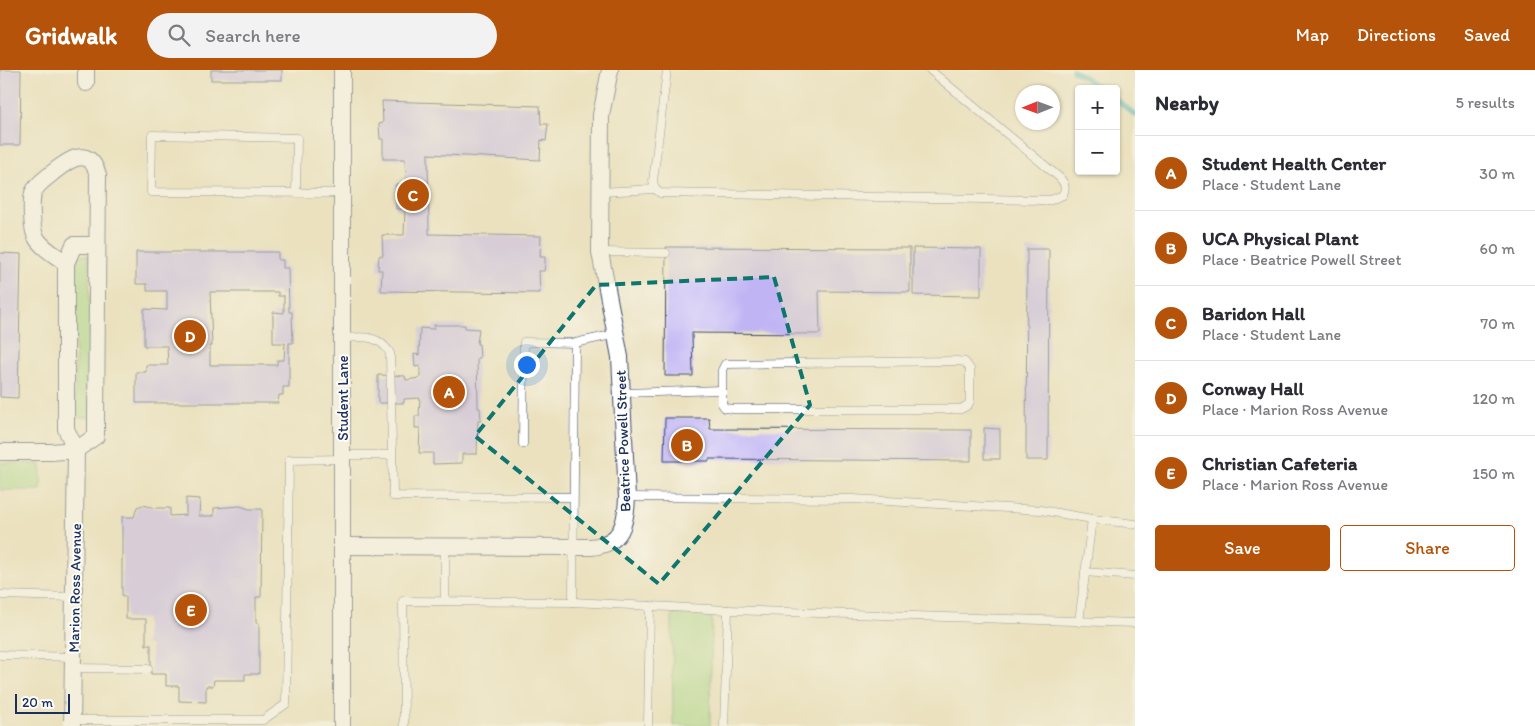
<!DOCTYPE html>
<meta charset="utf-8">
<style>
body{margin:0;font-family:Itim,sans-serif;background:#f2f2f3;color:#2b2b33}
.controls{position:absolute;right:15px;top:15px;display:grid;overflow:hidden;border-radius:5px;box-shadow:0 1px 4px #0004}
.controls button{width:45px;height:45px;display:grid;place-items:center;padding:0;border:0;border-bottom:1px solid #e1e1e2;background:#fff;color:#2b2b33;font:25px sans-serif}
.compass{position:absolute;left:1015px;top:15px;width:45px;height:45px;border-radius:50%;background:#fff;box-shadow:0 1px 4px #0004;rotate:269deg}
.scale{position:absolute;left:15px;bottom:12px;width:55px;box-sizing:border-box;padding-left:5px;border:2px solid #1b2f5e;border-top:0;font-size:14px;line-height:18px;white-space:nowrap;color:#1b2f5e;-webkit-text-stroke:4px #fdfcf7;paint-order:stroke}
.you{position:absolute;left:526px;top:294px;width:18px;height:18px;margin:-12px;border:4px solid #fff;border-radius:50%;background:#1a73e8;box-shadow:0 0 0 8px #1a73e833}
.badge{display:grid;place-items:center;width:32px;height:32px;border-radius:50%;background:#b45309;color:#fff;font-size:16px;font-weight:700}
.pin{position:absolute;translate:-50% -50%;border:2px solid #fff;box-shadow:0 1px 5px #0006}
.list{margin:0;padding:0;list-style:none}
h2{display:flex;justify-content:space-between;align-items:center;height:65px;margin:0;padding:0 20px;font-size:21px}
h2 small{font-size:16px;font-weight:400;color:#7c7c81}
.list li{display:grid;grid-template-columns:32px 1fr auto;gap:15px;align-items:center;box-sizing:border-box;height:75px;padding:0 20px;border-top:1px solid #e1e1e2}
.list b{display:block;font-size:19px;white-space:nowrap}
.list p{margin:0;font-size:16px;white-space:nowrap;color:#7c7c81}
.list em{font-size:16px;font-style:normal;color:#7c7c81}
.actions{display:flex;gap:10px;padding:15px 20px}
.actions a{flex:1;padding:11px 0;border:1px solid #b45309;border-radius:5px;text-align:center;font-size:18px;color:#b45309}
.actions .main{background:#b45309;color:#fff}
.icon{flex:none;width:28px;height:28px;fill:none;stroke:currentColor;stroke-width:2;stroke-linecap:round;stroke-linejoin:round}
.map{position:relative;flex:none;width:1135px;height:656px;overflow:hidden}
header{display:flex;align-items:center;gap:30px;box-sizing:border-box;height:70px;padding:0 25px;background:#b45309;color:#fff}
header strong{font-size:24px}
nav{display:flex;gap:28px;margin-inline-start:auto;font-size:18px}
.search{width:350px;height:45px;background:#f2f2f3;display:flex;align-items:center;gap:12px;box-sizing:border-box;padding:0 18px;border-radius:28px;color:#7c7c81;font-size:19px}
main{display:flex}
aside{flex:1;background:#fff}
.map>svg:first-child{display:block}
.green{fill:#a4d989;stroke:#608474}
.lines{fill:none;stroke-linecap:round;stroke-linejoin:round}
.stream{stroke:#47b6bf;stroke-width:5.5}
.building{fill:#c0b4f4;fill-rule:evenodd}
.lane-casing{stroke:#3a4a6d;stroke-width:9}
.street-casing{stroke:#3a4a6d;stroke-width:18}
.lane{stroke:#fff;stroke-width:8}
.street{stroke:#fff;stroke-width:16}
.marked{fill:none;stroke:#0f766e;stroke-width:4;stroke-dasharray:10 6;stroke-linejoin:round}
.labels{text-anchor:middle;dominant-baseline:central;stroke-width:4;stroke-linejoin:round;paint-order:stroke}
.street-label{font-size:15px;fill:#1b2f5e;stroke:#fdfcf7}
</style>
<header>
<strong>Gridwalk</strong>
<div class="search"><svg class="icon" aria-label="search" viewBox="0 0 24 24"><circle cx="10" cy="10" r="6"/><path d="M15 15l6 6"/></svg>Search here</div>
<nav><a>Map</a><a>Directions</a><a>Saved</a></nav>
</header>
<main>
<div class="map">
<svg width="1135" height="656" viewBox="0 0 1135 656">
<rect width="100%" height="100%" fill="#fdfcf7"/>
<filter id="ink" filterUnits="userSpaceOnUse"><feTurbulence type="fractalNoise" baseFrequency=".02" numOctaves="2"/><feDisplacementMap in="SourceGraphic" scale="10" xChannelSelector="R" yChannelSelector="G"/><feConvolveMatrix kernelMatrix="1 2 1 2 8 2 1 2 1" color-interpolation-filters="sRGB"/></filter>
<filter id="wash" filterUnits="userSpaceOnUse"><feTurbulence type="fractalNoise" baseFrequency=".0096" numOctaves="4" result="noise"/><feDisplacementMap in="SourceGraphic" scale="20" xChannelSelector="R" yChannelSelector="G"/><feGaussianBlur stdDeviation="1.12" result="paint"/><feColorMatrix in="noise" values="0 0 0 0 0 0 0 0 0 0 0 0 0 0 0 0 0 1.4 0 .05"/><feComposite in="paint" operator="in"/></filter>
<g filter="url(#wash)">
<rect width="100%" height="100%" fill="#ebe1bf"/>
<g class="green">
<path d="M 85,185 L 89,186 L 91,347 L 75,348 L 76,191 L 79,186 Z"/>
<path d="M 0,393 L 41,394 L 41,420 L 0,420 Z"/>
<path d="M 677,540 L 712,543 L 710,656 L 673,656 L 672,545 L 674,542 Z"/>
</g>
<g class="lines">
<g class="stream">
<path d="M 1073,0 L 1102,19"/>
<path d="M 1116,29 L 1135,45"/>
</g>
</g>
<g id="blocks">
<g class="building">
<path d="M 0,0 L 21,0 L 20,75 L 0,75 Z"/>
<rect x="211" y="0" width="71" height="10"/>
<path d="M 382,31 L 540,36 L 541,54 L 548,54 L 546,71 L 541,70 L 540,90 L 428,84 L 429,164 L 541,166 L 540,187 L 545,187 L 545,193 L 544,201 L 539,201 L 540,223 L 381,221 L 382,200 L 378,200 L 379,186 L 383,185 L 382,165 L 404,165 L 405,139 L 396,139 L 396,114 L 406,114 L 405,89 L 383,89 L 383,69 L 380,69 L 379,54 L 383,53 Z"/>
<path d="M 666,177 L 910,178 L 910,222 L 819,221 L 820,264 L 692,263 L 693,306 L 665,306 Z"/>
<path d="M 913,178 L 981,179 L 981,226 L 913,225 Z"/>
<path d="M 1027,179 L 1049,179 L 1048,390 L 1026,390 Z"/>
<path d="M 136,182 L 278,182 L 278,190 L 283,190 L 283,198 L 288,198 L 289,242 L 292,242 L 293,273 L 289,273 L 289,317 L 283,317 L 283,325 L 279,325 L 278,333 L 136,333 L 136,302 L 146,302 L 146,295 L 168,295 L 167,276 L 144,276 L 144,239 L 167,240 L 167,221 L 147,221 L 147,214 L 136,214 ZM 210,222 L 278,222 L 278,226 L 284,226 L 284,243 L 273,242 L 273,273 L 285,273 L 284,290 L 277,290 L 277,295 L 210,295 L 210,276 L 212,276 Z"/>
<path d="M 0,183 L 21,184 L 18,328 L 0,327 Z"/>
<path d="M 434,255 L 465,255 L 465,258 L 479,259 L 477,274 L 479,274 L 480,288 L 477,288 L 478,338 L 480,338 L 481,351 L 478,351 L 477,384 L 462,384 L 462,393 L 433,394 L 433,383 L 419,383 L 420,358 L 415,358 L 415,346 L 419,346 L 420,328 L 404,329 L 404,333 L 378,333 L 378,305 L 405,306 L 406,310 L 420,308 L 420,296 L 415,297 L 414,284 L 419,285 L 420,258 L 434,259 Z"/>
<path d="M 665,348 L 709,348 L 710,359 L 971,360 L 971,391 L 709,389 L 709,391 L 664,391 Z"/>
<path d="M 984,358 L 1000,359 L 1000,389 L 984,389 Z"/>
<path d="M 186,428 L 200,429 L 199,446 L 214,446 L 214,438 L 240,436 L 249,439 L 262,439 L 261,527 L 256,527 L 256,553 L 259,553 L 259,604 L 245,604 L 245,610 L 214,610 L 213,616 L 206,616 L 206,632 L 179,631 L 179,616 L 166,616 L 166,604 L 151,604 L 151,575 L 146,575 L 146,549 L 126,549 L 126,526 L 122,526 L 122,447 L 134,447 L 137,437 L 143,435 L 156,438 L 170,438 L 170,446 L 186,445 Z"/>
</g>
</g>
</g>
<g filter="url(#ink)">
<use href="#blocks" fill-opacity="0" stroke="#3a4a6d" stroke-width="1"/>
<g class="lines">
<g class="lane-casing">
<g id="lane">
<path d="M 667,0 L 653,111 L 655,119 L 660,123 L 1041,130 L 1051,130 L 1063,125 C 1066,118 1065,114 1060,108 L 930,0"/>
<path d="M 601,122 L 655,119"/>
<path d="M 296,123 L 297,68 L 152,65 L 151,122 L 342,123"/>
<path d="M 600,182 L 666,183"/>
<path d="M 343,268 C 363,267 378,264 390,283 L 393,426 L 573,427"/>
<path d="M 957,291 L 965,292 L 970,299 L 970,331 L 968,335 L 961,339 L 733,339 L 725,338 L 722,334 L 722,300 L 725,294 Z"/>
<path d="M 623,323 L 722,320"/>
<path d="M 523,374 L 524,272 L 575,273 L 616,264"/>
<path d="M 343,385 L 391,385"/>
<path d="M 627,427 L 853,429 L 1041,440 L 1092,449 L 1135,454"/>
<path d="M 445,477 L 445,531"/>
<path d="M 1085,502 L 1135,506"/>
<path d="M 0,525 L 74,527"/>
<path d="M 573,532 L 575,273"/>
<path d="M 1079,552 L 1092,449"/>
<path d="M 0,585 L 73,587"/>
<path d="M 73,598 L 148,599"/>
<path d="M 72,650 L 263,650 L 286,634 L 289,390 L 343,389"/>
<path d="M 404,656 L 403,531 L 573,532 L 728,540 L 1135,553"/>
<path d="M 648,656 L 650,536"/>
<path d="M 724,656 L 728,540"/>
</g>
</g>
<g class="street-casing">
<g id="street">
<path d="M 86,13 L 86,0"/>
<path d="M 66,193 L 74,175 L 97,175"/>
<path d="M 0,382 L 51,382 L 76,380"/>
<path d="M 343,476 L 591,477 C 622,474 626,454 627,427 L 620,287 L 600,182 L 601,45 L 610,0"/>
<path d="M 72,656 L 76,380 L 66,359 L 66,193 C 57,186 43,179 37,169 C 31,161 31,132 33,123 C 36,115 45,109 51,104 C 68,90 89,74 98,105 L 96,350 L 96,366 L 76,380"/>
<path d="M 342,656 L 342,0"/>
</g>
</g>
<use href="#lane" class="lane"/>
<use href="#street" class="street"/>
</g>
</g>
<path d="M0 0H1135V656H0ZM 774,207 L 810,335 L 659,514 L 475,366 L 596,215 Z" fill="#ebe1bf" fill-opacity=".55" fill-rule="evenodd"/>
<path class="marked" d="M 774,207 L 810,335 L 659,514 L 475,366 L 596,215 Z"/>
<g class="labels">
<g class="street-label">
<text transform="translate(343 328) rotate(-90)">Student Lane</text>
<text transform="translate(623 371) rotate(-92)">Beatrice Powell Street</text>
<text transform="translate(75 518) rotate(-89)">Marion Ross Avenue</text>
</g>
</g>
</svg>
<div class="controls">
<button>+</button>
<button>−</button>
</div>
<svg class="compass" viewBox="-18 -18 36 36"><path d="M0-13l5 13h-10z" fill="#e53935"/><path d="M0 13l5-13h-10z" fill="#7c7c81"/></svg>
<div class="scale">20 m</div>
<div class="you"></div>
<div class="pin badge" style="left:449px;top:322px">A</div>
<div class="pin badge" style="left:687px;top:375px">B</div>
<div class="pin badge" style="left:413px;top:125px">C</div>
<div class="pin badge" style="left:190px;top:266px">D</div>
<div class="pin badge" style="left:191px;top:540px">E</div>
</div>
<aside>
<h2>Nearby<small>5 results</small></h2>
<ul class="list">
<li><span class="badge">A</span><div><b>Student Health Center</b><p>Place · Student Lane</p></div><em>30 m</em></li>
<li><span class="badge">B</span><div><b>UCA Physical Plant</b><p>Place · Beatrice Powell Street</p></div><em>60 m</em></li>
<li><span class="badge">C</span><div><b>Baridon Hall</b><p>Place · Student Lane</p></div><em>70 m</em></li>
<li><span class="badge">D</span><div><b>Conway Hall</b><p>Place · Marion Ross Avenue</p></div><em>120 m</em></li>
<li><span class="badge">E</span><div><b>Christian Cafeteria</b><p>Place · Marion Ross Avenue</p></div><em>150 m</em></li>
</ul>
<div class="actions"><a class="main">Save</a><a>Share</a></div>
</aside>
</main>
